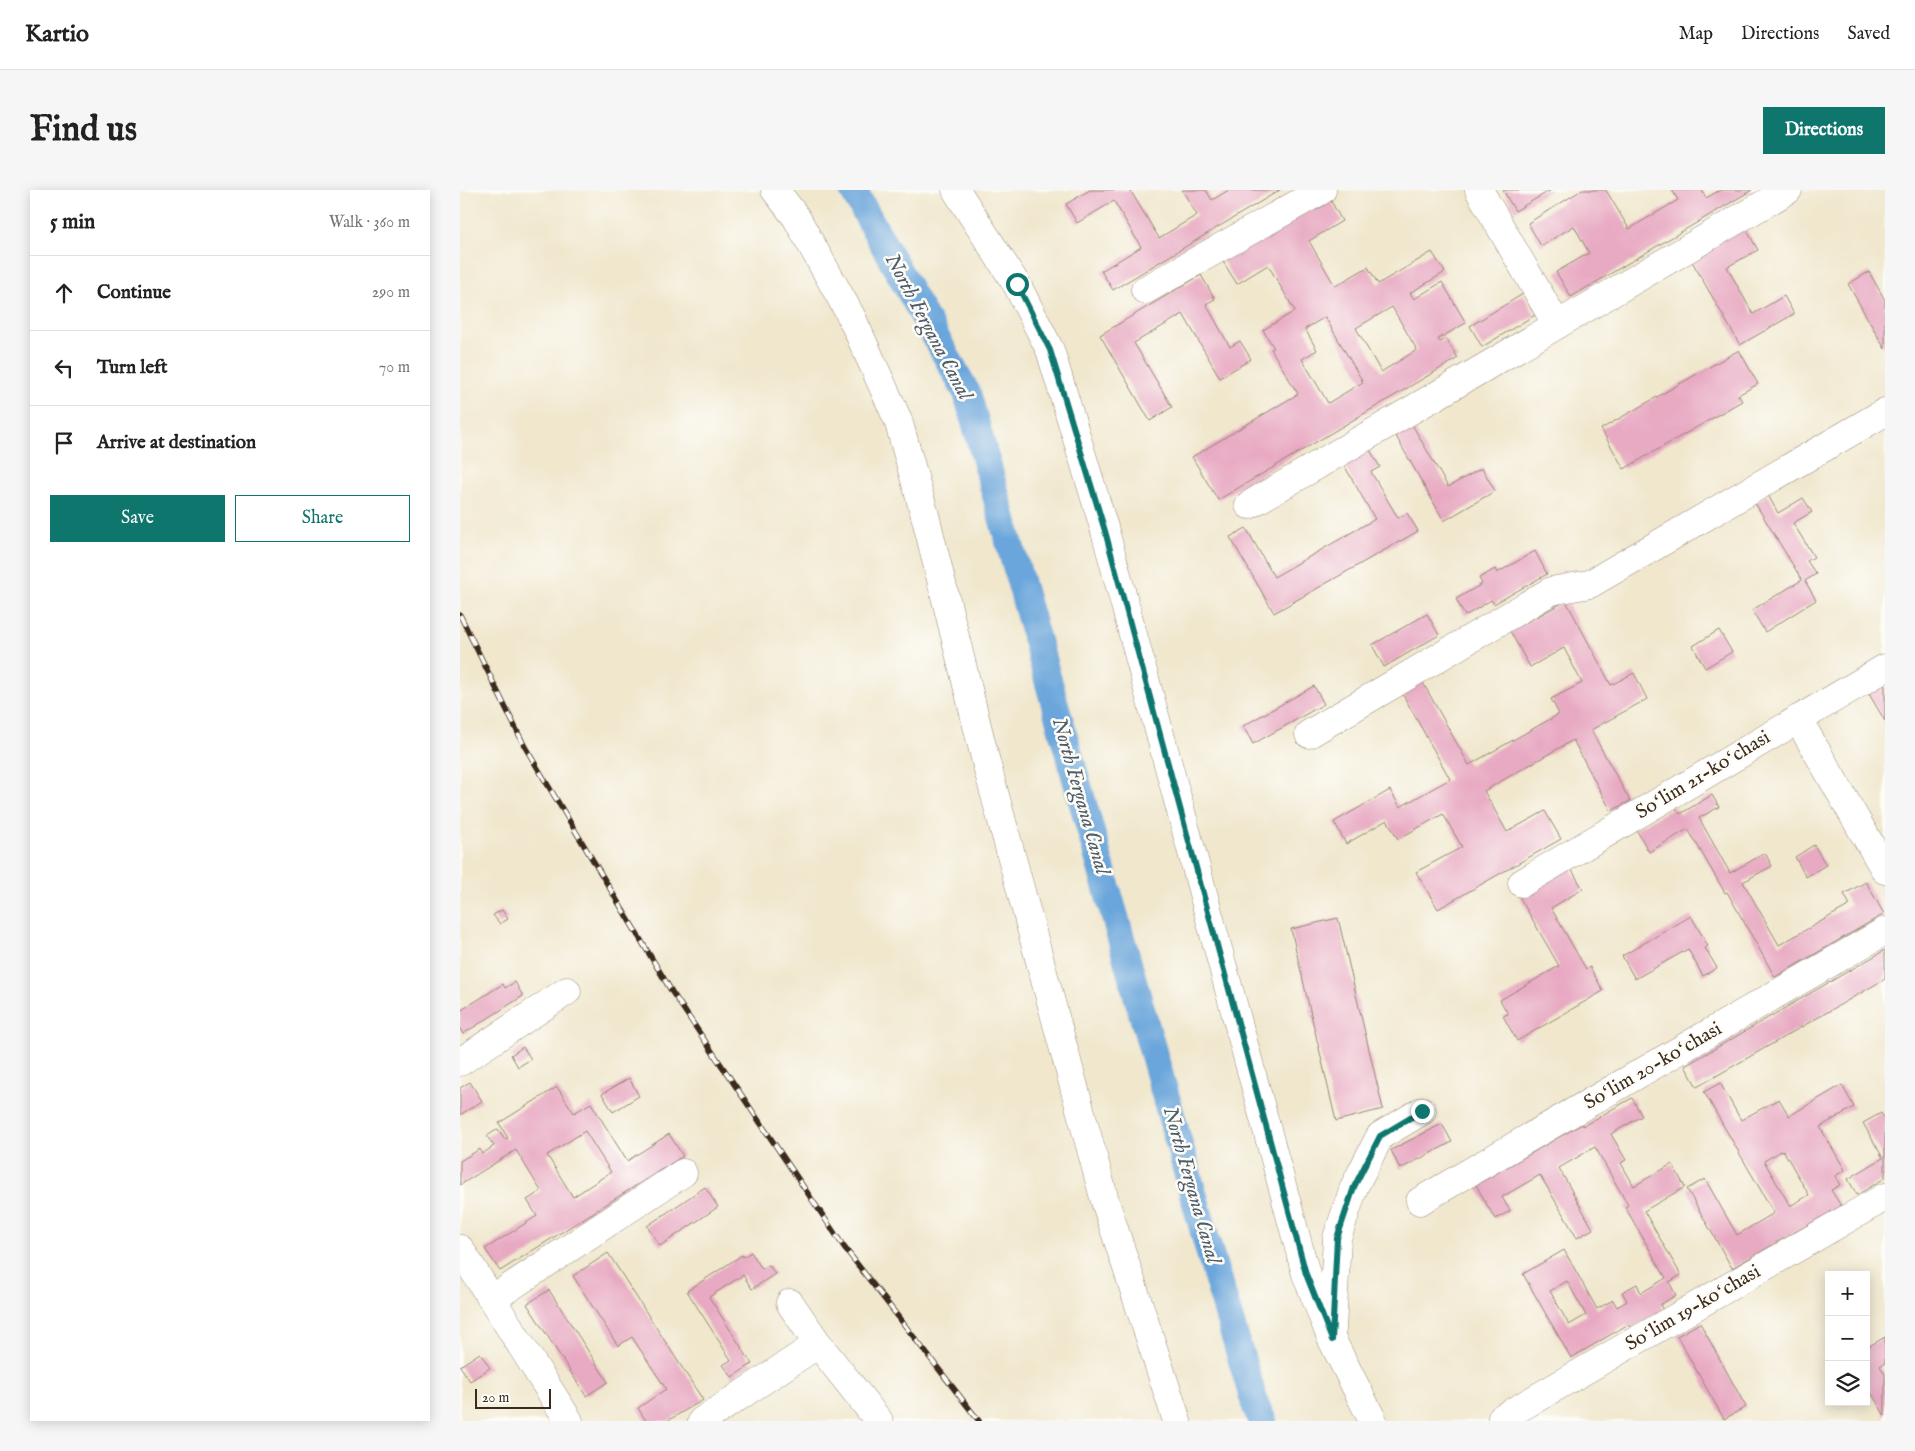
<!DOCTYPE html>
<meta charset="utf-8">
<style>
body{margin:0;font-family:"IM FELL English",serif;background:#f6f6f6;color:#222}
.controls{position:absolute;right:15px;bottom:15px;display:grid;overflow:hidden;border-radius:0px;box-shadow:0 2px 12px #0003}
.controls button{width:45px;height:45px;display:grid;place-items:center;padding:0;border:0;border-bottom:1px solid #e0e0e0;background:#fff;color:#222;font:25px sans-serif}
.scale{position:absolute;left:15px;bottom:12px;width:76px;box-sizing:border-box;padding-left:5px;border:2px solid #3b2a1e;border-top:0;font-size:14px;line-height:18px;white-space:nowrap;color:#3b2a1e;-webkit-text-stroke:4px #fdfcf7;paint-order:stroke}
.stop{position:absolute;width:15px;height:15px;margin:-11px;border:4px solid #0f766e;border-radius:50%;background:#fff}
.stop.end{background:#0f766e;border-color:#fff;box-shadow:0 1px 5px #0008}
.list{margin:0;padding:0;list-style:none}
h2{display:flex;justify-content:space-between;align-items:center;height:65px;margin:0;padding:0 20px;font-size:21px}
h2 small{font-size:16px;font-weight:400;color:#767676}
.list li{display:grid;grid-template-columns:32px 1fr auto;gap:15px;align-items:center;box-sizing:border-box;height:75px;padding:0 20px;border-top:1px solid #e0e0e0}
.list b{display:block;font-size:19px;white-space:nowrap}
.list em{font-size:16px;font-style:normal;color:#767676}
.actions{display:flex;gap:10px;padding:15px 20px}
.actions a{flex:1;padding:11px 0;border:1px solid #0f766e;border-radius:0px;text-align:center;font-size:18px;color:#0f766e}
.actions .main{background:#0f766e;color:#fff}
.icon{flex:none;width:28px;height:28px;fill:none;stroke:currentColor;stroke-width:2;stroke-linecap:round;stroke-linejoin:round}
.map{position:relative;flex:none;width:1425px;height:1231px;overflow:hidden;border-radius:0px}
header{display:flex;align-items:center;gap:30px;box-sizing:border-box;height:70px;padding:0 25px;background:#fff;border-bottom:1px solid #e0e0e0}
header strong{font-size:24px}
nav{display:flex;gap:28px;margin-inline-start:auto;font-size:18px}
.intro{display:flex;align-items:center;justify-content:space-between;box-sizing:border-box;height:120px;padding:0 30px}
h1{margin:0;font-size:35px}
.button{padding:12px 22px;border-radius:0px;background:#0f766e;color:#fff;font-size:18px;font-weight:700}
main{display:flex;gap:30px;padding:0 30px}
aside{flex:1;background:#fff;border-radius:0px;box-shadow:0 2px 12px #0003}
.map>svg:first-child{display:block}
.lines{fill:none;stroke-linecap:round;stroke-linejoin:round}
.canal{stroke:#6ba6db;stroke-width:28}
.building{fill:#e8aac3;fill-rule:evenodd}
.minor-casing{stroke:#968876;stroke-width:29}
.minor{stroke:#fff;stroke-width:28}
.rail-casing{stroke:#3b2a1e;stroke-width:5.5}
.rail{stroke:#fdfcf7;stroke-width:4;stroke-dasharray:11;stroke-linecap:butt}
.route{stroke:#0f766e;stroke-width:6}
.labels{text-anchor:middle;dominant-baseline:central;stroke-width:5;stroke-linejoin:round;paint-order:stroke}
.street-label{font-size:20px;fill:#3b2a1e;stroke:#fdfcf7}
.water-label{font-size:21px;font-style:italic;fill:#4e5c6a;stroke:#fdfcf7}
</style>
<header>
<strong>Kartio</strong>
<nav><a>Map</a><a>Directions</a><a>Saved</a></nav>
</header>
<div class="intro"><h1>Find us</h1><a class="button">Directions</a></div>
<main>
<aside>
<h2>5 min<small>Walk · 360 m</small></h2>
<ul class="list">
<li><svg class="icon" aria-label="ahead" viewBox="0 0 24 24"><path d="M12 20V5M6 11l6-6 6 6"/></svg><div><b>Continue</b></div><em>290 m</em></li>
<li><svg class="icon" aria-label="left" viewBox="0 0 24 24"><path d="M17 20v-9H6M10 6l-5 5 5 5"/></svg><div><b>Turn left</b></div><em>70 m</em></li>
<li><svg class="icon" aria-label="arrive" viewBox="0 0 24 24"><path d="M6 21V4h12l-3 4 3 4H6"/></svg><div><b>Arrive at destination</b></div></li>
</ul>
<div class="actions"><a class="main">Save</a><a>Share</a></div>
</aside>
<div class="map">
<svg width="1425" height="1231" viewBox="0 0 1425 1231">
<rect width="100%" height="100%" fill="#fdfcf7"/>
<filter id="ink" filterUnits="userSpaceOnUse"><feTurbulence type="fractalNoise" baseFrequency=".02" numOctaves="2"/><feDisplacementMap in="SourceGraphic" scale="10" xChannelSelector="R" yChannelSelector="G"/><feConvolveMatrix kernelMatrix="1 2 1 2 8 2 1 2 1" color-interpolation-filters="sRGB"/></filter>
<filter id="wash" filterUnits="userSpaceOnUse"><feTurbulence type="fractalNoise" baseFrequency=".0096" numOctaves="4" result="noise"/><feDisplacementMap in="SourceGraphic" scale="20" xChannelSelector="R" yChannelSelector="G"/><feGaussianBlur stdDeviation="1.12" result="paint"/><feColorMatrix in="noise" values="0 0 0 0 0 0 0 0 0 0 0 0 0 0 0 0 0 1.4 0 .05"/><feComposite in="paint" operator="in"/></filter>
<g filter="url(#wash)">
<rect width="100%" height="100%" fill="#f0e7cd"/>
<g class="lines">
<path class="canal" d="M 393,0 L 507,203 L 753,1074 L 796,1217 L 803,1231"/>
</g>
<g id="blocks">
<g class="building">
<path d="M 630,0 L 670,0 L 699,48 L 737,25 L 722,0 L 746,0 L 752,10 L 769,0 L 820,0 L 653,100 L 641,81 L 681,57 L 654,11 L 617,33 L 606,14 Z"/>
<path d="M 1043,0 L 1091,0 L 1055,21 Z"/>
<path d="M 1122,0 L 1146,0 L 1169,39 L 1218,10 L 1212,0 L 1242,0 L 1246,8 L 1260,0 L 1292,0 L 1111,107 L 1096,82 L 1129,63 L 1114,36 L 1081,56 L 1068,33 Z"/>
<path d="M 871,11 L 882,31 L 849,51 L 875,96 L 908,77 L 918,94 L 972,62 L 985,82 L 950,103 L 954,109 L 982,92 L 1006,133 L 978,149 L 980,152 L 986,149 L 998,168 L 758,310 L 732,267 L 838,204 L 811,159 L 814,158 L 803,140 L 835,121 L 808,75 L 777,94 L 762,70 L 852,17 L 855,21 ZM 932,117 L 957,160 L 921,182 L 896,138 ZM 865,127 L 903,192 L 868,213 L 842,169 L 857,160 L 845,139 Z"/>
<path d="M 1285,37 L 1298,60 L 1267,77 L 1293,124 L 1324,106 L 1334,124 L 1280,155 L 1230,68 Z"/>
<path d="M 1409,82 L 1425,110 L 1425,159 L 1388,94 Z"/>
<path d="M 741,85 L 755,109 L 746,114 L 770,157 L 780,151 L 791,169 L 760,188 L 723,124 L 674,153 L 712,217 L 690,231 L 640,145 Z"/>
<path d="M 1063,104 L 1075,125 L 1022,157 L 1010,136 Z"/>
<path d="M 1279,160 L 1298,194 L 1278,205 L 1282,211 L 1164,279 L 1141,239 Z"/>
<path d="M 950,231 L 988,297 L 1022,278 L 1035,301 L 984,331 L 933,241 Z"/>
<path d="M 907,255 L 920,277 L 911,282 L 938,328 L 947,323 L 958,341 L 814,423 L 770,347 L 786,338 L 814,387 L 915,329 L 881,270 Z"/>
<path d="M 1308,305 L 1318,323 L 1343,308 L 1352,322 L 1333,333 L 1354,367 L 1347,371 L 1356,384 L 1345,391 L 1356,410 L 1305,442 L 1292,420 L 1342,390 L 1295,313 Z"/>
<path d="M 1075,361 L 1087,384 L 1034,414 L 1031,410 L 1005,426 L 996,409 L 1022,394 L 1019,388 L 1035,379 L 1037,383 Z"/>
<path d="M 1106,411 L 1151,495 L 1174,483 L 1187,509 L 1131,540 L 1170,611 L 1151,621 L 1113,550 L 1024,601 L 1047,642 L 1085,621 L 1101,649 L 978,719 L 956,682 L 1002,657 L 983,624 L 938,649 L 927,630 L 886,654 L 874,632 L 930,600 L 940,617 L 990,589 L 942,503 L 962,491 L 1009,575 L 1099,524 L 1091,509 L 1122,493 L 1104,458 L 1070,477 L 1050,441 Z"/>
<path d="M 967,424 L 979,445 L 924,477 L 912,455 Z"/>
<path d="M 1259,440 L 1272,462 L 1245,478 L 1233,456 Z"/>
<path d="M 1425,494 L 1425,531 L 1409,504 Z"/>
<path d="M 854,496 L 864,514 L 793,554 L 783,536 Z"/>
<path d="M 1252,605 L 1259,617 L 1239,628 L 1270,683 L 1305,663 L 1312,676 L 1283,692 L 1319,755 L 1390,715 L 1384,704 L 1406,692 L 1424,724 L 1315,787 L 1267,702 L 1265,703 L 1228,639 L 1189,662 L 1176,639 L 1215,617 L 1220,624 Z"/>
<path d="M 1354,655 L 1366,675 L 1346,687 L 1335,667 Z"/>
<path d="M 1110,677 L 1123,699 L 1091,718 L 1126,779 L 1130,777 L 1143,801 L 1057,851 L 1043,826 L 1048,824 L 1040,810 L 1099,776 L 1059,706 Z"/>
<path d="M 42,720 L 48,729 L 40,734 L 33,725 Z"/>
<path d="M 1231,726 L 1248,756 L 1245,758 L 1257,778 L 1243,786 L 1228,759 L 1175,789 L 1162,766 Z"/>
<path d="M 878,728 L 923,919 L 876,931 L 831,739 Z"/>
<path d="M 1425,760 L 1425,789 L 1237,897 L 1225,876 Z"/>
<path d="M 55,792 L 63,806 L 3,844 L 0,839 L 0,821 L 43,794 L 45,798 Z"/>
<path d="M 63,857 L 71,869 L 58,877 L 51,865 Z"/>
<path d="M 169,888 L 179,906 L 153,922 L 142,904 Z"/>
<path d="M 10,892 L 22,911 L 0,925 L 0,898 Z"/>
<path d="M 1260,893 L 1281,930 L 1319,909 L 1329,926 L 1382,895 L 1394,917 L 1360,937 L 1385,980 L 1375,986 L 1380,995 L 1371,1000 L 1381,1016 L 1272,1078 L 1227,999 L 1245,989 L 1277,1045 L 1314,1023 L 1244,902 ZM 1323,960 L 1349,1005 L 1330,1016 L 1304,971 Z"/>
<path d="M 97,897 L 114,923 L 131,913 L 167,971 L 209,944 L 223,966 L 40,1081 L 25,1059 L 77,1026 L 67,1010 L 81,1001 L 56,960 L 0,995 L 0,971 L 20,959 L 22,964 L 34,956 L 27,946 L 38,939 L 45,949 L 48,948 L 39,933 ZM 125,941 L 151,982 L 113,1007 L 87,965 Z"/>
<path d="M 1172,908 L 1182,926 L 1151,944 L 1166,970 L 1161,973 L 1174,996 L 1212,974 L 1225,997 L 1184,1021 L 1221,1085 L 1209,1092 L 1216,1105 L 1200,1115 L 1203,1120 L 1173,1138 L 1167,1135 L 1111,1168 L 1063,1084 L 1104,1060 L 1137,1119 L 1153,1110 L 1157,1117 L 1167,1111 L 1162,1102 L 1177,1094 L 1181,1103 L 1206,1088 L 1165,1017 L 1168,1015 L 1135,957 L 1099,978 L 1133,1039 L 1117,1048 L 1080,985 L 1042,1007 L 1050,1021 L 1035,1029 L 1016,995 L 1122,934 L 1123,936 ZM 1107,1091 L 1126,1125 L 1109,1135 L 1090,1101 Z"/>
<path d="M 1421,923 L 1425,929 L 1425,988 L 1397,1005 L 1388,989 L 1423,968 L 1403,933 Z"/>
<path d="M 982,934 L 992,952 L 940,979 L 931,960 Z"/>
<path d="M 245,997 L 258,1017 L 200,1056 L 187,1036 Z"/>
<path d="M 291,1062 L 302,1079 L 309,1075 L 315,1084 L 292,1099 L 283,1085 L 249,1107 L 292,1174 L 272,1187 L 263,1175 L 271,1170 L 227,1101 L 282,1065 L 283,1067 Z"/>
<path d="M 148,1063 L 243,1210 L 207,1231 L 186,1231 L 178,1218 L 206,1199 L 172,1147 L 158,1156 L 113,1086 Z"/>
<path d="M 89,1100 L 148,1192 L 126,1206 L 67,1114 Z"/>
<path d="M 1240,1133 L 1286,1217 L 1264,1229 L 1217,1146 Z"/>
<path d="M 1425,1147 L 1425,1173 L 1420,1176 L 1425,1184 L 1425,1226 L 1406,1194 L 1406,1158 Z"/>
<path d="M 20,1163 L 30,1178 L 10,1191 L 0,1176 Z"/>
</g>
</g>
</g>
<g filter="url(#ink)">
<use href="#blocks" fill-opacity="0" stroke="#968876" stroke-width="1"/>
<g class="lines">
<g class="minor-casing">
<g id="minor">
<path d="M 315,0 L 336,27 L 391,126 L 438,230 L 466,329 L 527,576 L 645,1011 L 717,1231"/>
<path d="M 496,0 L 557,95 L 590,160 L 645,341 L 846,1084 L 872,1150 L 913,1231"/>
<path d="M 1019,0 L 1097,135"/>
<path d="M 685,100 L 862,0"/>
<path d="M 789,315 L 1328,0"/>
<path d="M 1338,529 L 1425,680"/>
<path d="M 849,544 L 1091,401 L 1130,394 L 1425,222"/>
<path d="M 1062,693 L 1425,478"/>
<path d="M 0,872 L 107,801"/>
<path d="M 960,1011 L 1425,741"/>
<path d="M 0,1059 L 109,1231"/>
<path d="M 32,1109 L 223,983"/>
<path d="M 330,1113 L 358,1154 L 419,1231"/>
<path d="M 872,1139 L 877,1048 L 894,997 L 920,946 L 962,921"/>
<path d="M 1042,1228 L 1425,1007"/>
<path d="M 242,1231 L 358,1154"/>
</g>
</g>
<use href="#minor" class="minor"/>
<g class="rail-casing">
<path id="rail" d="M 0,425 L 65,557 L 212,802 L 384,1057 L 519,1231"/>
</g>
<use href="#rail" class="rail"/>
</g>
</g>
<g class="lines" filter="url(#ink)">
<path class="route" d="M 557,94 L 590,160 L 645,341 L 846,1084 L 872,1150 L 877,1048 L 894,997 L 920,946 L 962,921"/>
</g>
<g class="labels">
<g class="street-label">
<text transform="translate(1243 585) rotate(-31)">Soʻlim 21-koʻchasi</text>
<text transform="translate(1193 876) rotate(-30)">Soʻlim 20-koʻchasi</text>
<text transform="translate(1233 1118) rotate(-30)">Soʻlim 19-koʻchasi</text>
</g>
<g class="water-label">
<text transform="translate(468 137) rotate(62)">North Fergana Canal</text>
<text transform="translate(620 606) rotate(74)">North Fergana Canal</text>
<text transform="translate(731 995) rotate(74)">North Fergana Canal</text>
</g>
</g>
</svg>
<div class="controls">
<button>+</button>
<button>−</button>
<button><svg class="icon" aria-label="layers" viewBox="0 0 24 24"><path d="M12 4l9 5-9 5-9-5zM3 14l9 5 9-5"/></svg></button>
</div>
<div class="scale">20 m</div>
<div class="stop" style="left:557px;top:94px"></div>
<div class="stop end" style="left:962px;top:921px"></div>
</div>
</main>
